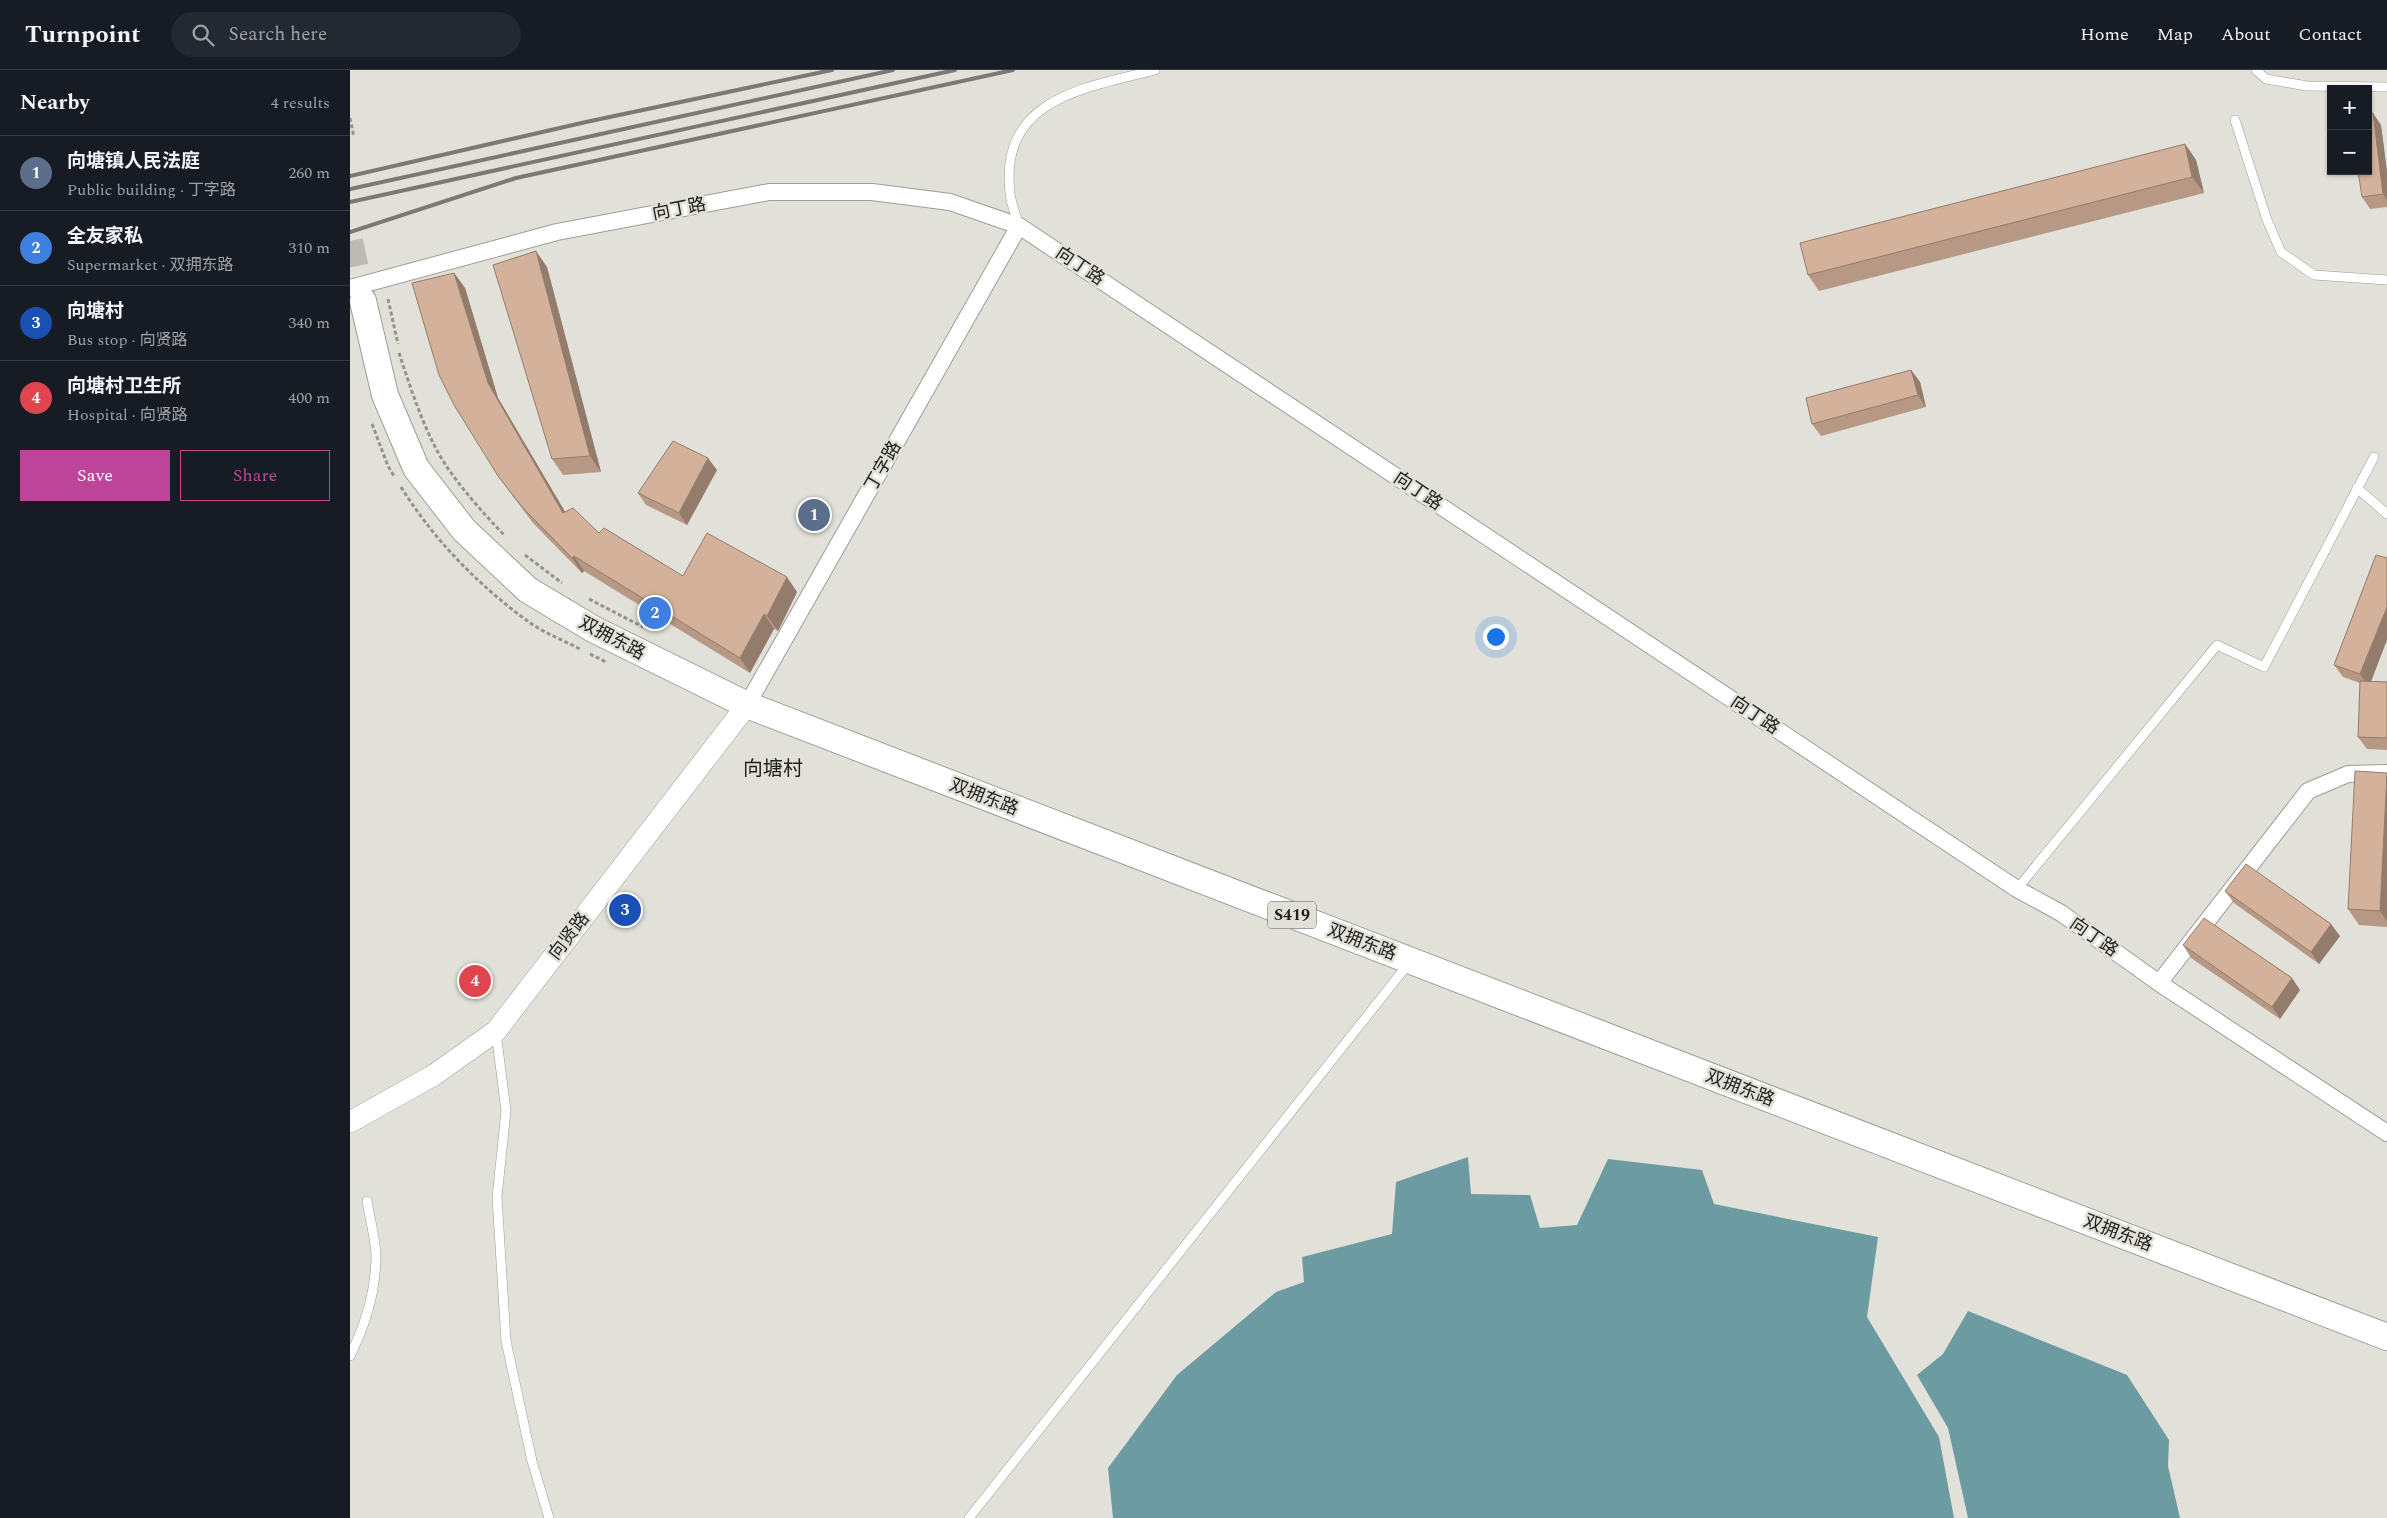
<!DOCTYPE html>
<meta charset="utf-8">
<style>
body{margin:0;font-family:Spectral,"Noto Sans SC",serif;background:#242831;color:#f1f3f6}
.controls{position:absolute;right:15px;top:15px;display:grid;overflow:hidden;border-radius:0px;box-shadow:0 1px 4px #0004}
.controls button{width:45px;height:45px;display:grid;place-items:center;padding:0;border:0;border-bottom:1px solid #363941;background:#171b24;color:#f1f3f6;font:25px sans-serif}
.you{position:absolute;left:1145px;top:566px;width:18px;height:18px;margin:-12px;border:4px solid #fff;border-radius:50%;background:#1a73e8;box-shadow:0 0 0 8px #1a73e833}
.badge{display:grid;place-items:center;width:32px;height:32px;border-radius:50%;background:#bc4499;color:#fff;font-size:16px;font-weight:700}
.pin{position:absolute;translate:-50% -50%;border:2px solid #fff;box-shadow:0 1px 5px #0006}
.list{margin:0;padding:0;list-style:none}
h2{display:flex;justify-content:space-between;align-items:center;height:65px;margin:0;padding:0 20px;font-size:21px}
h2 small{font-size:16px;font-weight:400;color:#9ea1a6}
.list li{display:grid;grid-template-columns:32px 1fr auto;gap:15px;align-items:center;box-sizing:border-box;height:75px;padding:0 20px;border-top:1px solid #363941}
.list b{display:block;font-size:19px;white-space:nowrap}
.list p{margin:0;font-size:16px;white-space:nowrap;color:#9ea1a6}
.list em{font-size:16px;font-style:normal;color:#9ea1a6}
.actions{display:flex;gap:10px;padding:15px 20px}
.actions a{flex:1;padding:11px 0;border:1px solid #bc4499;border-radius:0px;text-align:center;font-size:18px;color:#bc4499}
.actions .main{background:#bc4499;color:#fff}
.icon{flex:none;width:28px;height:28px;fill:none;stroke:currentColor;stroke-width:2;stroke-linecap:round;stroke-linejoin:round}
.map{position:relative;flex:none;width:2037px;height:1448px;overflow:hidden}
header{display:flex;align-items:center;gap:30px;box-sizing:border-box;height:70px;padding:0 25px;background:#171b24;border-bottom:1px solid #363941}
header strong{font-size:24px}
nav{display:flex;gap:28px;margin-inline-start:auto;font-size:18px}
.search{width:350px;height:45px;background:#242831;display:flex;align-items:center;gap:12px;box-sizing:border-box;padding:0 18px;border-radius:28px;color:#9ea1a6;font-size:19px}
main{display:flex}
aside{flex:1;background:#171b24}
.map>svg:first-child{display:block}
.water{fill:#6c9ba1}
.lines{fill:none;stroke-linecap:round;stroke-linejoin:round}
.primary-tunnel{stroke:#bbbab4;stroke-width:26;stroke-dasharray:26 13;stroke-linecap:butt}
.service-casing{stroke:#9e9d96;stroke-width:10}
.minor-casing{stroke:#9e9d96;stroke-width:18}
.tertiary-casing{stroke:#9e9d96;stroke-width:22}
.primary-casing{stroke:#9e9d96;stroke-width:28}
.path{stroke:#94938e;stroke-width:3;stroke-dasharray:4 2.5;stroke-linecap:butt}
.service{stroke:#fff;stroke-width:9}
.minor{stroke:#fff;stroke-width:16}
.tertiary{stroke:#fff;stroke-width:21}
.primary{stroke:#fff;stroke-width:26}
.rail{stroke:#7a7974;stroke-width:4}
.wall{fill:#b69884}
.shaded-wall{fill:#947c6c}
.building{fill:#d4b19a;stroke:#947c6c}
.labels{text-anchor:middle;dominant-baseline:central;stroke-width:5;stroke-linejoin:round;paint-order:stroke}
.shield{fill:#e1e0d9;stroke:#5b5a56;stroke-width:1}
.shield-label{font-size:16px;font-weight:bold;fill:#21211e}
.street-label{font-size:18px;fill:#21211e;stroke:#e1e0d9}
.quarter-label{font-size:20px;fill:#21211e;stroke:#e1e0d9}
</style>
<header>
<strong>Turnpoint</strong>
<div class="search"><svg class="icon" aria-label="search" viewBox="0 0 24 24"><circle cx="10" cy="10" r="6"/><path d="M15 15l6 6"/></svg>Search here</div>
<nav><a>Home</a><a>Map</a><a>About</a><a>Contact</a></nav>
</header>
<main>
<aside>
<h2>Nearby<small>4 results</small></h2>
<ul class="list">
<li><span class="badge" style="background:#5c6f8a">1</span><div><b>向塘镇人民法庭</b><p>Public building · 丁字路</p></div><em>260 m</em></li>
<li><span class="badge" style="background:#3f7fe0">2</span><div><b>全友家私</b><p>Supermarket · 双拥东路</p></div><em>310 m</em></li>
<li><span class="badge" style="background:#1a4fb4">3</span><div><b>向塘村</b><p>Bus stop · 向贤路</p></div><em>340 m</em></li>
<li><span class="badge" style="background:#e0444e">4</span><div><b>向塘村卫生所</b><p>Hospital · 向贤路</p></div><em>400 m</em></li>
</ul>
<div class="actions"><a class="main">Save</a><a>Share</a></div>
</aside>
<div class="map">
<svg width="2037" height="1448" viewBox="0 0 2037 1448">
<rect width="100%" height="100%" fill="#e1e0d9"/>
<g class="water">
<path d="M 1118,1087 L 1121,1124 L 1180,1125 L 1190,1158 L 1227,1155 L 1258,1089 L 1352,1100 L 1364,1134 L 1528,1167 L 1517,1247 L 1589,1367 L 1604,1448 L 763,1448 L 758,1398 L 827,1305 L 926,1222 L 954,1212 L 952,1187 L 1042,1164 L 1046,1112 Z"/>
<path d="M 1618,1241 L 1777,1305 L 1819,1370 L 1818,1396 L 1830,1448 L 1618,1448 L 1598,1358 L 1567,1305 L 1593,1284 Z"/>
</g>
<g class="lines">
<path class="primary-tunnel" d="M 0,171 L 13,231"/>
<g class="service-casing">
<g id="service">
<path d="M 1906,0 L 1916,9 L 1957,16 L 2037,17"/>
<path d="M 1885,50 L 1917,150 L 1931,182 L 1964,205 L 2037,210"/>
<path d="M 669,156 C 666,145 661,134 660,123 C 649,28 735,18 805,0"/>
<path d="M 2007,418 L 2037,444"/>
<path d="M 1667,819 L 1867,575 L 1914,597 L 2024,387"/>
<path d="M 146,962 L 156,1041 L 147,1127 L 156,1271 L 182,1391 L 199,1448"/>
<path d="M 0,1286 C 16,1254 26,1221 26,1185 C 25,1167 20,1149 17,1131"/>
<path d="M 619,1448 L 1059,893"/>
</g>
</g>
<g class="minor-casing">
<g id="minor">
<path d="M 0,218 L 207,162 L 419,122 L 522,122 L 600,132 L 669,156 L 1667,819 L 1711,843 L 1809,913 L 2037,1063"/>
<path d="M 397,635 L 669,156"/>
<path d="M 1809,913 L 1958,721 L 1998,704 L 2037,703"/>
</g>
</g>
<g class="tertiary-casing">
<path id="tertiary" d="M 0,1052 L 84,1005 L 146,961 L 397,635"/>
</g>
<g class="primary-casing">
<path id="primary" d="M 13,231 L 35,325 L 66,398 L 114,460 L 178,520 L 243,559 L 397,635 L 2037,1267"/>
</g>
<g class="path">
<path d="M 0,48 L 4,67"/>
<path d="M 38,229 L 48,274"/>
<path d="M 49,283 C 62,322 76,367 99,400 C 116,424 135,445 155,466"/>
<path d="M 22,354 L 38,396 L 44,406"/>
<path d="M 51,417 C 84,470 129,516 179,552 C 194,563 213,570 230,579"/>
<path d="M 175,485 L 212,513"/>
<path d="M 239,529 L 293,557"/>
<path d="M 240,584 L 256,592"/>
</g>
<use href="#service" class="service"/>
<use href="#minor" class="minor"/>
<use href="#tertiary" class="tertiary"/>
<use href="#primary" class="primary"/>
<g class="rail">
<path d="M 0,106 L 236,52 L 482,0"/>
<path d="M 0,119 L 543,0"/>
<path d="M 0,132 L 605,0"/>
<path d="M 0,162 L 166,108 L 663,0"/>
</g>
</g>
<g class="wall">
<path d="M 2031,55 L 2037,102 L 2037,137 L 2020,139 L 2012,127 Z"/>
<path d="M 1835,74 L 1846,90 L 1854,123 L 1469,221 L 1458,205 Z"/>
<path d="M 197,197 L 251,402 L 213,405 L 202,389 Z"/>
<path d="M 104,203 L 115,218 L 148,328 L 215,442 L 249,463 L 333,506 L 447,522 L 428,561 L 424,559 L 400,603 L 234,501 L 232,503 L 183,453 L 159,421 L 148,406 Z"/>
<path d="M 1561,300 L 1570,312 L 1576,337 L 1471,366 L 1462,354 Z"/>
<path d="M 367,400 L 337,455 L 296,435 L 288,423 Z"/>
<path d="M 2026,485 L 2021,611 L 2037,612 L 2037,680 L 2017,679 L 2008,667 L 2010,613 L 1993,607 L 1984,595 Z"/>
<path d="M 2037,703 L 2037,857 L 2009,855 L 1998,839 Z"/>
<path d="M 1875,821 L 1990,866 L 1969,894 L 1884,833 Z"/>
<path d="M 1833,875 L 1950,920 L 1930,949 L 1841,888 Z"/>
</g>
<g class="shaded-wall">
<path d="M 2023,43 L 2031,55 L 2037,102 L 2037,130 L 2033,124 Z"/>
<path d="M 1835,74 L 1846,90 L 1854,123 L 1842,107 Z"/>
<path d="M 186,181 L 197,197 L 251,402 L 240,386 Z"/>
<path d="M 104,203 L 115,218 L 148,328 L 224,457 L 213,443 L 138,313 Z"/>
<path d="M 1561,300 L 1570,312 L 1576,337 L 1568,325 Z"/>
<path d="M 358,388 L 367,400 L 337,455 L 329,443 Z"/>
<path d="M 224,486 L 234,501 L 232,503 L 222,488 Z"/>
<path d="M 437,507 L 447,522 L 428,561 L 417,546 Z"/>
<path d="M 2037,537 L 2037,570 L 2019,617 L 2010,604 Z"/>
<path d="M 414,544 L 424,559 L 400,603 L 390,588 Z"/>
<path d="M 2037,703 L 2037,851 L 2030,841 Z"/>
<path d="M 1981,854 L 1990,866 L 1969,894 L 1961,882 Z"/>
<path d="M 1942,908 L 1950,920 L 1930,949 L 1922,937 Z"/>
</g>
<g class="building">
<path d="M 2023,43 L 2033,124 L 2012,127 L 2008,101 L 2018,101 L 2018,44 Z"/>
<path d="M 1835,74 L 1842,107 L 1458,205 L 1450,173 Z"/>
<path d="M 186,181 L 240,386 L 202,389 L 143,195 Z"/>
<path d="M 104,203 L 138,313 L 213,443 L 223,438 L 249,463 L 254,458 L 333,506 L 357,463 L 437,507 L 417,546 L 414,544 L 390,588 L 224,486 L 222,488 L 173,438 L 148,406 L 104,335 L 89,305 L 62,213 Z"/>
<path d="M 1561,300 L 1568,325 L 1462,354 L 1456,328 Z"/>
<path d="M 323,371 L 358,388 L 329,443 L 288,423 Z"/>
<path d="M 2026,485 L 2037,488 L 2037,537 L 2010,604 L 1984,595 Z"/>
<path d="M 2010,611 L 2037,612 L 2037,668 L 2008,667 Z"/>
<path d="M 2005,701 L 2037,703 L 2030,841 L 1998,839 Z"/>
<path d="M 1896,794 L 1981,854 L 1961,882 L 1875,821 Z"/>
<path d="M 1854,848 L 1942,908 L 1922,937 L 1833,875 Z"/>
</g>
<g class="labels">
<rect class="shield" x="918" y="831.5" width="48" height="27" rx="4"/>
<g class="shield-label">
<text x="942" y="845">S419</text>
</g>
<g class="street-label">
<text transform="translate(329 139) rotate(-11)">向丁路</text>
<text transform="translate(730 196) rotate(34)">向丁路</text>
<text transform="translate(533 396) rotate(-60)">丁字路</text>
<text transform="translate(1068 421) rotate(34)">向丁路</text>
<text transform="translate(262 568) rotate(28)">双拥东路</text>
<text transform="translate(1405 645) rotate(34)">向丁路</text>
<text transform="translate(634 727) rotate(21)">双拥东路</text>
<text transform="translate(219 866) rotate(-52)">向贤路</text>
<text transform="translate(1744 867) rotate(35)">向丁路</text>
<text transform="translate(1012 872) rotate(21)">双拥东路</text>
<text transform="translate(1390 1018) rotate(21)">双拥东路</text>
<text transform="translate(1768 1163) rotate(21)">双拥东路</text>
</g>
<g class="quarter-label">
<text x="423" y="699">向塘村</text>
</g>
</g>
</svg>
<div class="controls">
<button>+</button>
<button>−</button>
</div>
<div class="you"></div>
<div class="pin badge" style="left:464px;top:445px;background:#5c6f8a">1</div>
<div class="pin badge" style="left:305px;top:543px;background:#3f7fe0">2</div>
<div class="pin badge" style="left:275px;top:840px;background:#1a4fb4">3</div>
<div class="pin badge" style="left:125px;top:911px;background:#e0444e">4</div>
</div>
</main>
